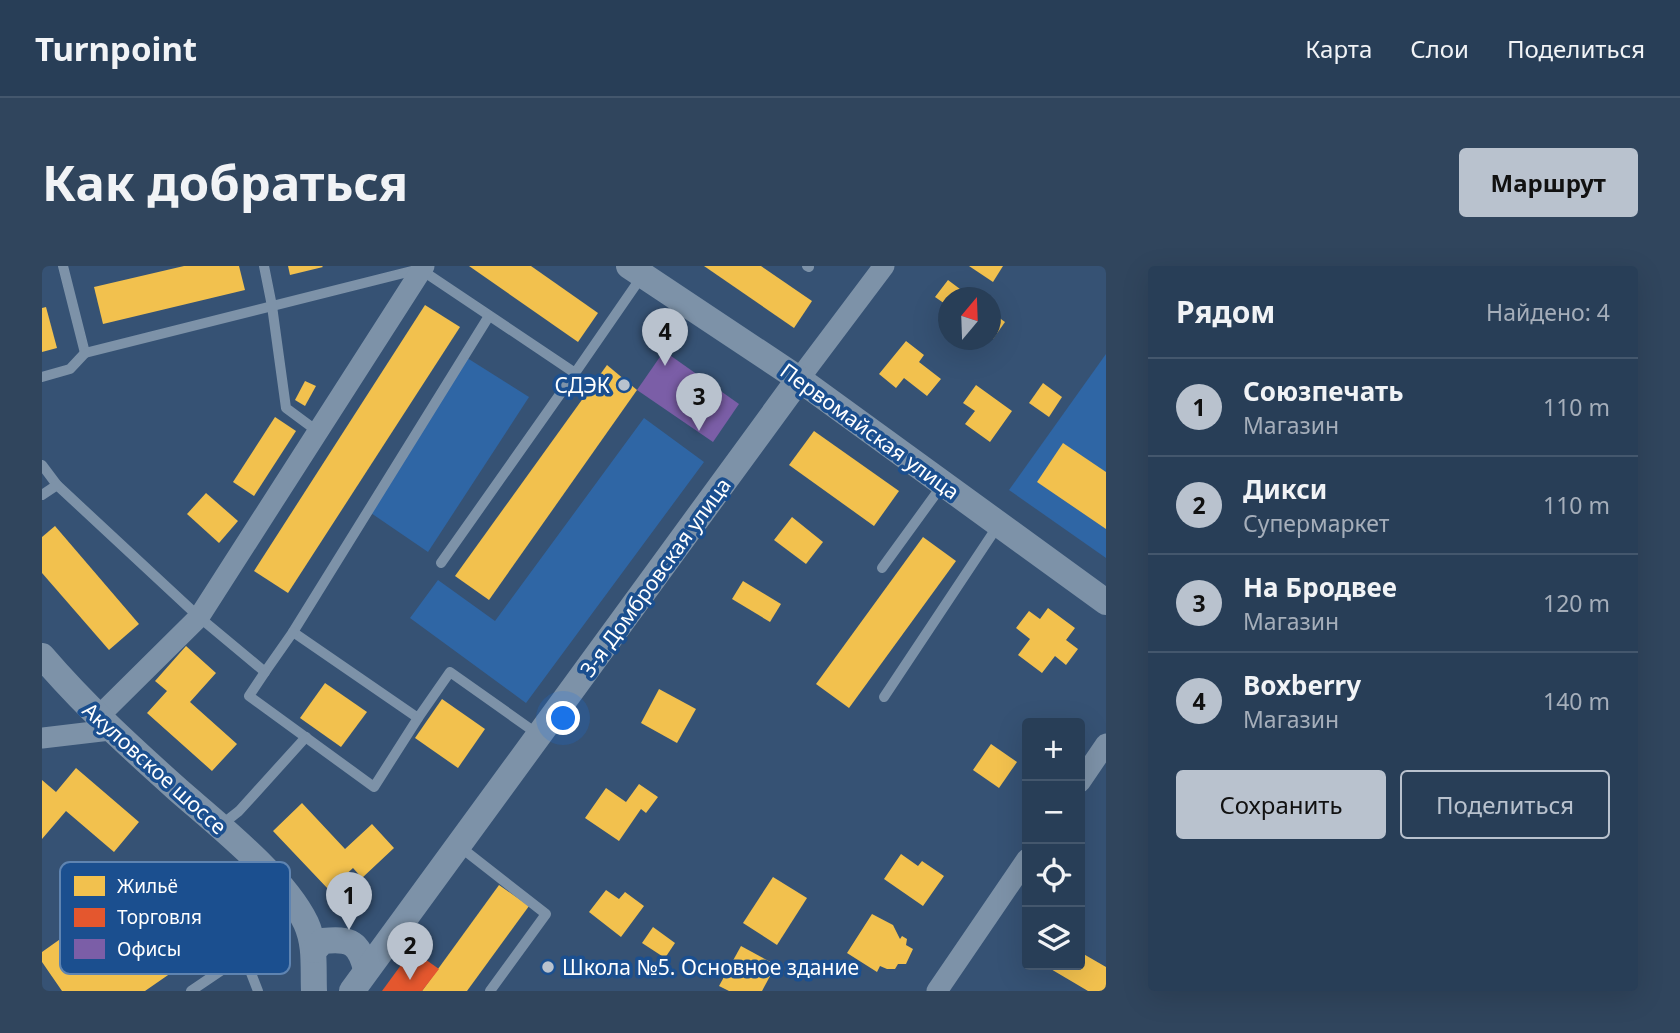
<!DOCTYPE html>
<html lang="ru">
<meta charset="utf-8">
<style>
body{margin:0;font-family:"Noto Sans",sans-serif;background:#30455d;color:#f1f3f6}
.controls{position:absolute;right:21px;bottom:21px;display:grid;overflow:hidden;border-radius:7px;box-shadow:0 7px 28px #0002}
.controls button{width:63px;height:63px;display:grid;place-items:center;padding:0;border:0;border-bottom:2px solid #44576d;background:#283e57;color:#f1f3f6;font:35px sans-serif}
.compass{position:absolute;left:896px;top:21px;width:63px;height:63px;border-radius:50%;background:#283e57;box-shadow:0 7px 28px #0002;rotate:19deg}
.you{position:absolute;left:522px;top:453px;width:24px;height:24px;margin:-18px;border:5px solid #fff;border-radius:50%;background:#1a73e8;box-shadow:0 0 0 10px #1a73e833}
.badge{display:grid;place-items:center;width:46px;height:46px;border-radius:50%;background:#b9c2ce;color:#111;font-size:23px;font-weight:700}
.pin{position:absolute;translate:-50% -58px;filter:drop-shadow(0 2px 4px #0008)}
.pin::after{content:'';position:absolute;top:37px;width:24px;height:21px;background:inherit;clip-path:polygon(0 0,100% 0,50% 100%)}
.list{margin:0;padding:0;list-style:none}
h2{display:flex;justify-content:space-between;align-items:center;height:91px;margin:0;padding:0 28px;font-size:30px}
h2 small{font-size:23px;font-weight:400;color:#a5aeba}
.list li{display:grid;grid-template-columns:46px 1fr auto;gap:21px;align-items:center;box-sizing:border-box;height:98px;padding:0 28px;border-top:2px solid #44576d}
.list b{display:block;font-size:26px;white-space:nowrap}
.list p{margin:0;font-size:23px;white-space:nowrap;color:#a5aeba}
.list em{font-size:23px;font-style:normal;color:#a5aeba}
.actions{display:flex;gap:14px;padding:21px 28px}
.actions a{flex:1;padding:16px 0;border:2px solid #b9c2ce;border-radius:7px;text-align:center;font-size:24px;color:#b9c2ce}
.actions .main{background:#b9c2ce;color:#111}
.icon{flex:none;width:38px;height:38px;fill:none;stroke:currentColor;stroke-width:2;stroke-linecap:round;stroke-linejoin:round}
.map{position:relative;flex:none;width:1064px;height:725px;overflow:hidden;border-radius:7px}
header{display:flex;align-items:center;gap:42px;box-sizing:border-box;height:98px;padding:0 35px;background:#283e57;border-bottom:2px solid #44576d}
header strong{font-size:33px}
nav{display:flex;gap:38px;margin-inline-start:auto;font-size:24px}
.intro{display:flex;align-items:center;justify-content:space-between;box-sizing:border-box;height:168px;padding:0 42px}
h1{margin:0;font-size:49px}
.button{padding:18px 32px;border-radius:7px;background:#b9c2ce;color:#111;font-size:24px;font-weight:700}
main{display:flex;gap:42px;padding:0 42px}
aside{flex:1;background:#283e57;border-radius:7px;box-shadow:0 7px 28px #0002}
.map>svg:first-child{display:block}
.green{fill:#2f66a5}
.homes{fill:#f2c14e}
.shops{fill:#e4572e}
.offices{fill:#7b5ea7}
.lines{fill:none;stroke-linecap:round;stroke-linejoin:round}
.service{stroke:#7d92a8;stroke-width:10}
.minor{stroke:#7d92a8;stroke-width:21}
.tertiary{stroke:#7d92a8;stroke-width:26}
.poi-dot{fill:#b9c2ce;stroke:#1b4f8f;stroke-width:2.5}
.labels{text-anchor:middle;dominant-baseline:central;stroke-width:7;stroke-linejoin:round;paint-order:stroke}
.poi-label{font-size:21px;fill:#fff;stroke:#1b4f8f;text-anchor:end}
.street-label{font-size:21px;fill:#fff;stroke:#1b4f8f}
.key{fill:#1b4f8f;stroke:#5f84b1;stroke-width:2}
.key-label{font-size:19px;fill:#fff}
</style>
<header>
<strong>Turnpoint</strong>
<nav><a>Карта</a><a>Слои</a><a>Поделиться</a></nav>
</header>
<div class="intro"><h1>Как добраться</h1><a class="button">Маршрут</a></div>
<main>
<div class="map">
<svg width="1064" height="725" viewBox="0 0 1064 725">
<rect width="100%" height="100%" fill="#365274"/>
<g class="green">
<path d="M 1064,88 L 1064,292 L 967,224 Z"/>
<path d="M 422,90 L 487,131 L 386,286 L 326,245 Z"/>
<path d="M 602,152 L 662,196 L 484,437 L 368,352 L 396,314 L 453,355 Z"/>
</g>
<g class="homes">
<path d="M 142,0 L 197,0 L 203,24 L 61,58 L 52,21 Z"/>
<path d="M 246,0 L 280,0 L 281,1 L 248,9 Z"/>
<path d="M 427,0 L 489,0 L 556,47 L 536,76 Z"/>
<path d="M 662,0 L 719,0 L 770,35 L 752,62 Z"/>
<path d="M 927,0 L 961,0 L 951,16 Z"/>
<path d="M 906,14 L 930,32 L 906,32 L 906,40 L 893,31 Z"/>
<path d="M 383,39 L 418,61 L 246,327 L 212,305 Z"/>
<path d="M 4,41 L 15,82 L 0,86 L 0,42 Z"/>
<path d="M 948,45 L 963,56 L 951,73 L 948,71 Z"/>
<path d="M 864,75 L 882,89 L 877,96 L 899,113 L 885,130 L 862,112 L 854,122 L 837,108 Z"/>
<path d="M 565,99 L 595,124 L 447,334 L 413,310 Z"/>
<path d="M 263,115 L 274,120 L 263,140 L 253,134 Z"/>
<path d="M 1001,117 L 1020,131 L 1007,151 L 987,137 Z"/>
<path d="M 934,119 L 970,145 L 948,176 L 923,158 L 933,145 L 921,137 Z"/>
<path d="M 233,151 L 254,165 L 212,230 L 191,216 Z"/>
<path d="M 772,165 L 857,225 L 832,260 L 747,199 Z"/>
<path d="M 1021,177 L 1064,206 L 1064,263 L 995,216 Z"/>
<path d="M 164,227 L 196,255 L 177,277 L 145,248 Z"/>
<path d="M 750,251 L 781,276 L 764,298 L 732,274 Z"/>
<path d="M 13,260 L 97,358 L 67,384 L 0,307 L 0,271 Z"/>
<path d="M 881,271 L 914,295 L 807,442 L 774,418 Z"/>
<path d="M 701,315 L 739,338 L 728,356 L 690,333 Z"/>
<path d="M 1006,342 L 1033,362 L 1024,374 L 1036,383 L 1024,399 L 1013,390 L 1000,407 L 976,389 L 988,373 L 974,362 L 987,345 L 998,353 Z"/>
<path d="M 144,380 L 174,407 L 148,436 L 195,478 L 170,505 L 105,447 L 125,425 L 113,415 Z"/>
<path d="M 283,417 L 325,446 L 299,481 L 258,452 Z"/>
<path d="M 617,423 L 654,443 L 635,477 L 599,457 Z"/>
<path d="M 400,433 L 443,463 L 416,502 L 373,472 Z"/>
<path d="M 949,478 L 975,496 L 957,522 L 931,504 Z"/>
<path d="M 34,502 L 97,556 L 72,586 L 24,545 L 0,573 L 0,514 L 14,526 Z"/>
<path d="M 597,518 L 616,531 L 604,547 L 599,543 L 577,575 L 543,552 L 564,522 L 584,536 Z"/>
<path d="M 260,537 L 303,583 L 330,558 L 352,582 L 320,612 L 311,602 L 287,624 L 231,565 Z"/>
<path d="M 859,588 L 876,600 L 880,595 L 902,610 L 881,640 L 842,613 Z"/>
<path d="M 731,611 L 765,632 L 735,679 L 701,657 Z"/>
<path d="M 457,619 L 487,640 L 425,725 L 380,725 Z"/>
<path d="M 564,624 L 577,633 L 583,626 L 602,640 L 579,671 L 547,646 Z"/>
<path d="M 830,648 L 851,659 L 858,673 L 860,670 L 865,673 L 864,679 L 871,683 L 864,698 L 856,698 L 853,703 L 845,703 L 838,700 L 835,706 L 805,687 Z"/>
<path d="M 611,661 L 633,677 L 623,692 L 600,677 Z"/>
<path d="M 31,664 L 61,708 L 108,676 L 129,707 L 103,725 L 20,725 L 0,696 L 0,686 Z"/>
<path d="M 699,680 L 734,699 L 720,725 L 687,725 L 677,720 Z"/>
<path d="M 1038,686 L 1064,701 L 1064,725 L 1046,725 L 1002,699 L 1038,699 Z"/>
</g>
<path class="shops" d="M 370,684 L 397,703 L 380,725 L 340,725 Z"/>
<path class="offices" d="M 622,85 L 697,138 L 671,176 L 595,124 Z"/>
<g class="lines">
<g class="service">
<path d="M 21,0 L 43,87 L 378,3 L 533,107 L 600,10"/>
<path d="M 222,0 L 230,40 L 244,142 L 275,165"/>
<path d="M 765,0 L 767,1"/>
<path d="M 447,50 L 251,366 L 376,452 L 408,406 L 497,469"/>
<path d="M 0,111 L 28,103 L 43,87"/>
<path d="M 0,199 L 15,219 L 157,351 L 223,406 L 251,366"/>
<path d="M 0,229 L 15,219"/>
<path d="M 399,297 L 533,107"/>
<path d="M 840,302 L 901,218"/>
<path d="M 223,406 L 207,430 L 332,521 L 376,452"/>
<path d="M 842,431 L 957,258"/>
<path d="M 178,560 L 197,545 L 264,471"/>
<path d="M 417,580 L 504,648 L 448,725"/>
<path d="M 149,725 L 202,689"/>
<path d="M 216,725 L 202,689 L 253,638"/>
</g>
<g class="minor">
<path d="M 757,113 L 842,0"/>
<path d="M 56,451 L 157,351 L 382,0"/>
<path d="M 0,472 L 68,464"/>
<path d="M 1038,516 L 1064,478"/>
<path d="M 895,725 L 985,593"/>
</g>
<g class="tertiary">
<path d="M 587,0 L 757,113 L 1064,336"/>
<path d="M 0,390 C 42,439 87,480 136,524 C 176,559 241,610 264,657 C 274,679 271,702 272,725"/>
<path d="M 272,684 L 281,675 C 309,672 317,677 324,703"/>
<path d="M 310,725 L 757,113"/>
</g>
</g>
<g class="poi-dot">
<circle cx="582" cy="119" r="7"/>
<circle cx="506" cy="701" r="7"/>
</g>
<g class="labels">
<g class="poi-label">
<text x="568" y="119">СДЭК</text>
<text x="520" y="701" text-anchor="start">Школа №5. Основное здание</text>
</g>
<g class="street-label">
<text transform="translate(828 165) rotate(36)">Первомайская улица</text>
<text transform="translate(613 311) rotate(-54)">3-я Домбровская улица</text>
<text transform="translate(113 502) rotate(42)">Акуловское шоссе</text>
</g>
</g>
<rect x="18" y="596" width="230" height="112" rx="10" class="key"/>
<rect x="32" y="610" width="31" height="20" fill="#f2c14e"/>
<rect x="32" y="642" width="31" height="19" fill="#e4572e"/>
<rect x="32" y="673" width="31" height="20" fill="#7b5ea7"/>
<g class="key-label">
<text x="75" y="627">Жильё</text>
<text x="75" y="658">Торговля</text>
<text x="75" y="690">Офисы</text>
</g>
</svg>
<div class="controls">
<button>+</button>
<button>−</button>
<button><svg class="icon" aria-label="locate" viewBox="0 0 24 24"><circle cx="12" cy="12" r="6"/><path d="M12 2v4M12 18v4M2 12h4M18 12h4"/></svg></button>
<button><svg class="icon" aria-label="layers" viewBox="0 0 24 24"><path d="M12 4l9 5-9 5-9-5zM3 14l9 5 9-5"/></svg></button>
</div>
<svg class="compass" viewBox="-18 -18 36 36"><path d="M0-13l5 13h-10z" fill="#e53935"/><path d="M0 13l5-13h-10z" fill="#a5aeba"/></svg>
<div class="you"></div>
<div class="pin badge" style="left:307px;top:664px">1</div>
<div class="pin badge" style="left:368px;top:714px">2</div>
<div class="pin badge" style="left:657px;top:165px">3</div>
<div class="pin badge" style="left:623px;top:100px">4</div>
</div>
<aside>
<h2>Рядом<small>Найдено: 4</small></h2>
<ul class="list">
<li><span class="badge">1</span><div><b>Союзпечать</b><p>Магазин</p></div><em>110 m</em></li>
<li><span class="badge">2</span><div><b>Дикси</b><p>Супермаркет</p></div><em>110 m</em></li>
<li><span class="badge">3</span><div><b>На Бродвее</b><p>Магазин</p></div><em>120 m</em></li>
<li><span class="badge">4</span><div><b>Boxberry</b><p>Магазин</p></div><em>140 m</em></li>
</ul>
<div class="actions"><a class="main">Сохранить</a><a>Поделиться</a></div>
</aside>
</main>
